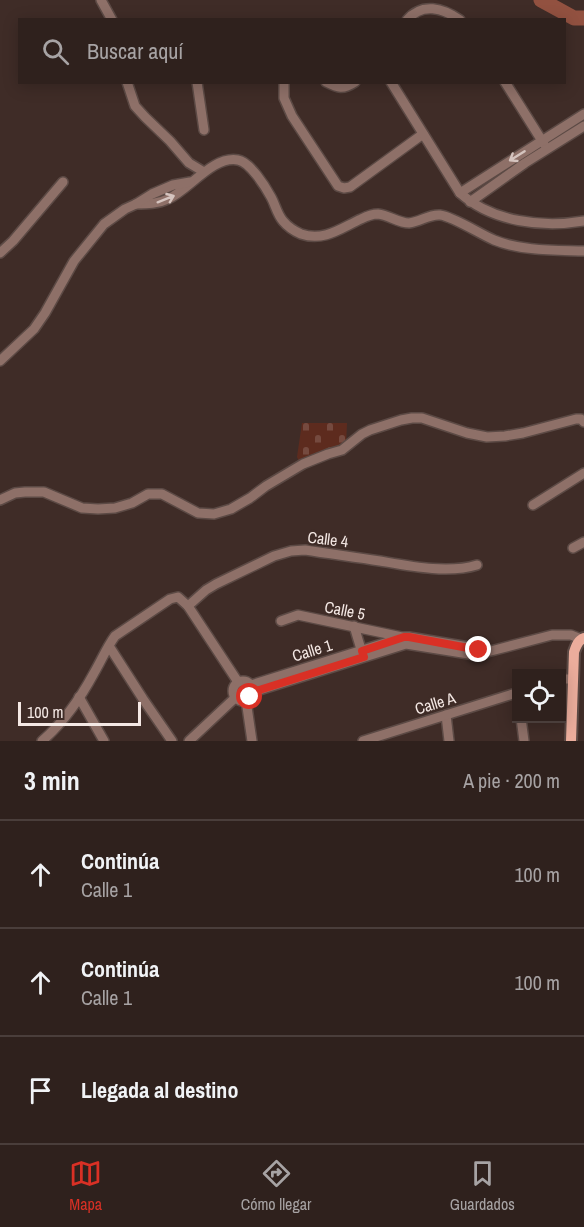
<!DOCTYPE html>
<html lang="es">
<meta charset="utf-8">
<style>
body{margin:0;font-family:"Archivo Narrow",sans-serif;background:#3b2e2a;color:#f1f3f6}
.controls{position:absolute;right:18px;bottom:18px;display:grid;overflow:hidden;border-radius:0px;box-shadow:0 3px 15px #0003}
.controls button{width:54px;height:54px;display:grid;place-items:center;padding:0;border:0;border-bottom:2px solid #4a3e3b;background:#2f211d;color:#f1f3f6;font:30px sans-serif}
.scale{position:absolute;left:18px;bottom:15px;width:123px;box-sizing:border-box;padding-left:6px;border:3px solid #f4e8e4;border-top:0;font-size:16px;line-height:21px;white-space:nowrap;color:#f4e8e4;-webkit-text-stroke:4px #3f2c27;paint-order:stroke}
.stop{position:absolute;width:18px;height:18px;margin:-14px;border:4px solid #d93025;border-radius:50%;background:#fff}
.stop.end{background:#d93025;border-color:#fff;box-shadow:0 2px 6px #0008}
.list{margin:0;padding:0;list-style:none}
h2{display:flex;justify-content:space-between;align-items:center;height:78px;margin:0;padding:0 24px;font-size:26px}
h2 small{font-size:20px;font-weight:400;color:#a7a3a4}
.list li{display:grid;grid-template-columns:39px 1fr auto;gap:18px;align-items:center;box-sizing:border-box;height:108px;padding:0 24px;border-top:2px solid #4a3e3b}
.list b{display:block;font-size:22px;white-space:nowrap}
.list p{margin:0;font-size:20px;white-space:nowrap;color:#a7a3a4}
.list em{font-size:20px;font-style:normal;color:#a7a3a4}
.icon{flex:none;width:33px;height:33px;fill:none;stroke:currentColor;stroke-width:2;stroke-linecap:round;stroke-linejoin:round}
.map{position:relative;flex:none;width:584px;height:741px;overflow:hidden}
.search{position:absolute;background:#2f211d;box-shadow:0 3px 15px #0003;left:18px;right:18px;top:18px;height:66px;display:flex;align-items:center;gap:15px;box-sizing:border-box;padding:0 21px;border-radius:0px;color:#a7a3a4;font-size:22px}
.sheet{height:402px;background:#2f211d}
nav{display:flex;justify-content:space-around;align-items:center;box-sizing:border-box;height:84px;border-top:2px solid #4a3e3b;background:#2f211d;font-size:16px;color:#a7a3a4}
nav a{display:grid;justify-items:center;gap:3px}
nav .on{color:#d93025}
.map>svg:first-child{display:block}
.cemetery{fill:url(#cemetery-stones)}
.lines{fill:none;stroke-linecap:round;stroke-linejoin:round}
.river{stroke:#925140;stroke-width:15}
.minor-casing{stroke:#5c4a45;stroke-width:12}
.major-casing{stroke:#5c4a45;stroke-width:14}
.minor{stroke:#8e7068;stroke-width:9}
.major{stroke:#ebad9c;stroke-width:10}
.oneway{stroke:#d5c4bf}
.route{stroke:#d93025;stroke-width:8}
.labels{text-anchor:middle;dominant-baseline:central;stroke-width:4.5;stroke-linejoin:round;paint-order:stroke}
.street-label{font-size:16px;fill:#f4e8e4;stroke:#3f2c27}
</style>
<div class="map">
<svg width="584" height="741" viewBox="0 0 584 741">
<defs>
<pattern id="cemetery-stones" width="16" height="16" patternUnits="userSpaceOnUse" patternTransform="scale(1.5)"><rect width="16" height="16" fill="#5d2b1e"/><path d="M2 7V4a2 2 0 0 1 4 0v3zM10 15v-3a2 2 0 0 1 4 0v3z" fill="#754a3f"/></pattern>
</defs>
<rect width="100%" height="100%" fill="#3f2c27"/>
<path class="cemetery" d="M 302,423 L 347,423 L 346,444 L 319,453 L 299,461 L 297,457 Z"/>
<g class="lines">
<path class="river" d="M 541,0 L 574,18 L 584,18"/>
<g class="minor-casing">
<g id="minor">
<path d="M 101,0 L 112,20"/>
<path d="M 407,20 C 422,2 443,8 460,20"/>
<path d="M 127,82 L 135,106 L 145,117 L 170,141 L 189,163 L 204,172"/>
<path d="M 197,82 L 204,130"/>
<path d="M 284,82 L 284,98 L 292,116 L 338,186 L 344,188 L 350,187 L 423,134"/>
<path d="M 326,82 C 338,88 343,90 355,82"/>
<path d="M 391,82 L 460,193 C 492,222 543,228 584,221"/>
<path d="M 505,82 L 544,144"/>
<path d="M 460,193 L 584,114"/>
<path d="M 470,202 L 525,163 L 584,126"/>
<path d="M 136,204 C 147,204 158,204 168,199 C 188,191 213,155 238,160 C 250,162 265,186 271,197 C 275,204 277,214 283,221 C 288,227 294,231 301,234 C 324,242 341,228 361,219 C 367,216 372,214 378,214 C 389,215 398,223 409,223 C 420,222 429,214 440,215 C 452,216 480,234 494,240 C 521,251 555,250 584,251"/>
<path d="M 0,253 L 13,241 L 63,182"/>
<path d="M 0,361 L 34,329 L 45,313 L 74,261 L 104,224 L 125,209 L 136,204 L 152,194 L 173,185 L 190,182"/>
<path d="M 0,500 L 15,493 L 25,492 L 44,492 L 82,508 L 98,509 L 115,508 L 132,503 L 148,494 L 162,494 L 198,513 L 214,514 L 231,509 L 250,498 L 266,486 L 303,464 L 328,454 L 342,450 L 362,434 L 370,430 L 401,420 L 412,418 L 422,418 L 467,433 L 487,437 L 505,436 L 523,433 L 576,419 L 581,419 L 584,422"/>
<path d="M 533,505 L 584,473"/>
<path d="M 573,548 L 584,542"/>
<path d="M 188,606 L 206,590 L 216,584 L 274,556 L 291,551 L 305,550 C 330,554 355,557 380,561 C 409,566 448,574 477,565"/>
<path d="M 281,621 L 298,615 L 402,637"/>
<path d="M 354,626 L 363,656"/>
<path d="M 109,646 L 143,699 L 172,741"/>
<path d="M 562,679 L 573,679"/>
<circle cx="243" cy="691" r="10"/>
<path d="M 251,685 L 404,637 L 409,637 L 469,647 L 486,652"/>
<path d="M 253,692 L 406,644 L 475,655 L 482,655 L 487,652 L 552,635 L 571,635 L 581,639"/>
<path d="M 79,697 L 104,741"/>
<path d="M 246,700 L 252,741"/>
<path d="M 446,715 L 449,741"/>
<path d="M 521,718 L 524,741"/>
<path d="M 42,741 C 64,722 80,699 94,673 C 101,661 107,647 115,636 L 170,599 L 178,597 L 188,606 L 238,682"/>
<path d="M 189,741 L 236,697"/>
<path d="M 363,741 L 516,693"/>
</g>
</g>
<g class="major-casing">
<path id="major" d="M 571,741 L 574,652 C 576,646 578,640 584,638"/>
</g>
<use href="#minor" class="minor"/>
<use href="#major" class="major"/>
</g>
<defs><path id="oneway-shaft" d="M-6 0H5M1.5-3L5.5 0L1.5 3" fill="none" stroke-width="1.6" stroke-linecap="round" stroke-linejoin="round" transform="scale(1.5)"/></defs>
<g class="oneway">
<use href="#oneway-shaft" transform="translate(517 156) rotate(148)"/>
<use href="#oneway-shaft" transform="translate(166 199) rotate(-22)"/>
</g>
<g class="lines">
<path class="route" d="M 250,697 L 253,692 L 364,657 L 362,651 L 404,637 L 409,637 L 479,650"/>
</g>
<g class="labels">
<g class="street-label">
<text transform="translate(328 539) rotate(7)">Calle 4</text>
<text transform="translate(345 610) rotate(11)">Calle 5</text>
<text transform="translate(312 650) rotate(-17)">Calle 1</text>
<text transform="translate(435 703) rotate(-17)">Calle A</text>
</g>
</g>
</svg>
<div class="controls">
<button><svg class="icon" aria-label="locate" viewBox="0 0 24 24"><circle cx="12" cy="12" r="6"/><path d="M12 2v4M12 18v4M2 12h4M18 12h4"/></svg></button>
</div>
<div class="scale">100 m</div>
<div class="stop" style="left:250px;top:697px"></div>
<div class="stop end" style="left:479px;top:650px"></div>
<div class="search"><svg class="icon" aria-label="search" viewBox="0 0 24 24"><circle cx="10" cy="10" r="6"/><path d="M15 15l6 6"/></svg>Buscar aquí</div>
</div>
<section class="sheet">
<h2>3 min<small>A pie · 200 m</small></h2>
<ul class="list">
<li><svg class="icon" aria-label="ahead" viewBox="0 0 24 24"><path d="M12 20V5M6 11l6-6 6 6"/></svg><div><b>Continúa</b><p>Calle 1</p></div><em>100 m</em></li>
<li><svg class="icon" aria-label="ahead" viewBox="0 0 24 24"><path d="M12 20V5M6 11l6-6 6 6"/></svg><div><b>Continúa</b><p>Calle 1</p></div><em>100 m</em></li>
<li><svg class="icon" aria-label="arrive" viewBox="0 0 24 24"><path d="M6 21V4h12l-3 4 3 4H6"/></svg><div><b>Llegada al destino</b></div></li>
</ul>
</section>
<nav>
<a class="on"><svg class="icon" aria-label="map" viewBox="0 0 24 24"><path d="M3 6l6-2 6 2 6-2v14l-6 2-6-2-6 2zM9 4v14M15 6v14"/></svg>Mapa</a>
<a><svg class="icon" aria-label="directions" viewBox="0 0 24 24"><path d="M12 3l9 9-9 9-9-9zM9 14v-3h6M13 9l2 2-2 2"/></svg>Cómo llegar</a>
<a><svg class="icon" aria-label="saved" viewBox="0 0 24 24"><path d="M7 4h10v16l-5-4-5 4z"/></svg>Guardados</a>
</nav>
